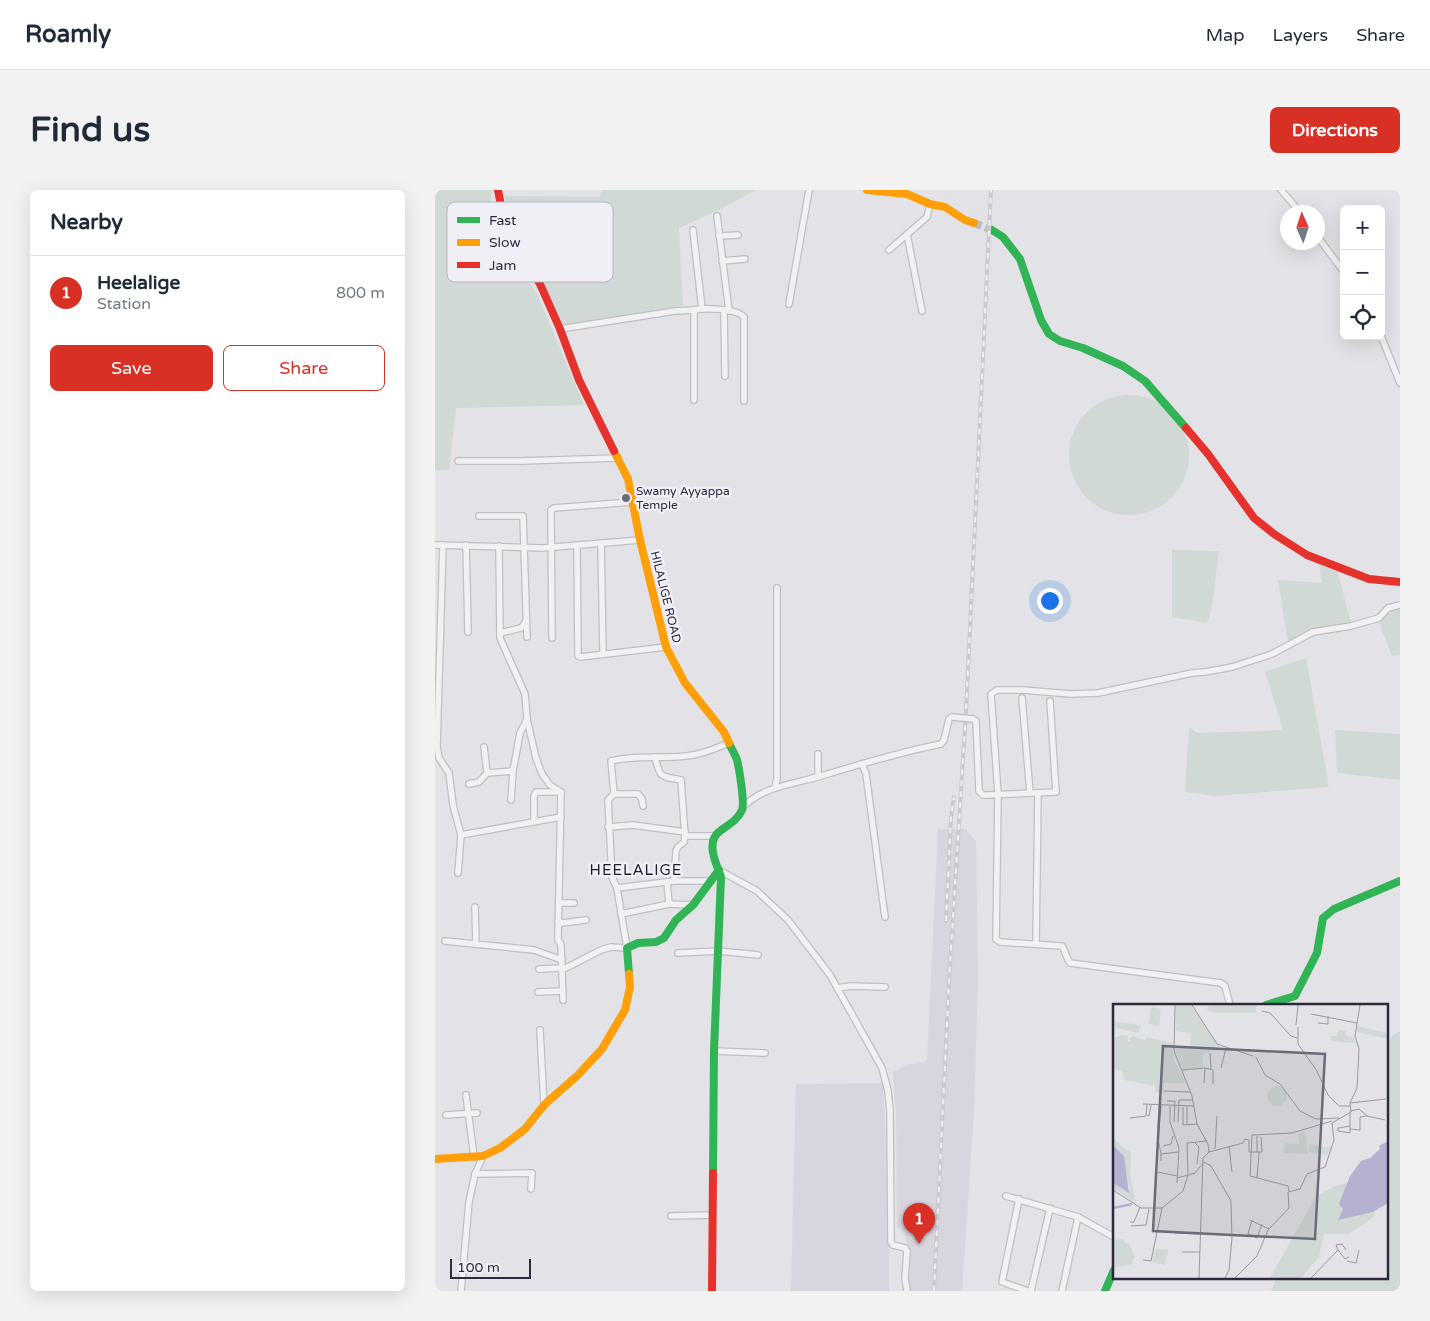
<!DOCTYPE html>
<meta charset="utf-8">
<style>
body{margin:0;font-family:"Varela Round",sans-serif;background:#f2f2f3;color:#1f2937}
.controls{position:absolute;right:15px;top:15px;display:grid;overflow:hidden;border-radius:8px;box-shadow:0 5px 20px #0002}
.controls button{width:45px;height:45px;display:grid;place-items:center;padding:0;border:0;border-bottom:1px solid #e0e1e3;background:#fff;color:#1f2937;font:25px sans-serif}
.compass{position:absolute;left:845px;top:15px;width:45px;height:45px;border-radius:50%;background:#fff;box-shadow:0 5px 20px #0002;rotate:357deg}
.scale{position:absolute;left:15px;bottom:12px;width:81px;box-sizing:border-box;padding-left:5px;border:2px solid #2f293f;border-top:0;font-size:14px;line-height:18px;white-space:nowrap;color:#2f293f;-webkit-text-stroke:4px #f0eff6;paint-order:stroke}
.you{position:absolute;left:614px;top:410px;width:18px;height:18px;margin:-12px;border:4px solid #fff;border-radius:50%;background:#1a73e8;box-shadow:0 0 0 8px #1a73e833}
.badge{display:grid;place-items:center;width:32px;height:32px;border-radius:50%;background:#d93025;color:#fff;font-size:16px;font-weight:700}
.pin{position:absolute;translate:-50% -41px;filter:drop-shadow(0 1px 2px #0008)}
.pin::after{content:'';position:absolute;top:26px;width:18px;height:15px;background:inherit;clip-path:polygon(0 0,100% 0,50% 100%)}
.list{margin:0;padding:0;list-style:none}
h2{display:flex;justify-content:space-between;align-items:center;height:65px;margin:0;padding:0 20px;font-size:21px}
h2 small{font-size:16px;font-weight:400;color:#747a83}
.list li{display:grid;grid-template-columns:32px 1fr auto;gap:15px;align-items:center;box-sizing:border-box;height:75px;padding:0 20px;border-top:1px solid #e0e1e3}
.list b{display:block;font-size:19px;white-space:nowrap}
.list p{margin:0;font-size:16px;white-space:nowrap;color:#747a83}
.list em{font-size:16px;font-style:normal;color:#747a83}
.actions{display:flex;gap:10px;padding:15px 20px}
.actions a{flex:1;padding:11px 0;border:1px solid #d93025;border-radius:8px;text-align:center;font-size:18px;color:#d93025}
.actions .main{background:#d93025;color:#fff}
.icon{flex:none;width:28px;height:28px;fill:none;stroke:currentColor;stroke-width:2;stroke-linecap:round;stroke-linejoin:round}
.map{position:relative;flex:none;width:965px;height:1101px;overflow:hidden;border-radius:8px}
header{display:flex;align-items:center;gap:30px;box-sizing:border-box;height:70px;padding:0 25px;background:#fff;border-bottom:1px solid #e0e1e3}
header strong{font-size:24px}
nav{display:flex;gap:28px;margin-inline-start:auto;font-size:18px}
.intro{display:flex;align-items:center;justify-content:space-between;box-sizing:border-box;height:120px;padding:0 30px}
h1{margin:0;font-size:35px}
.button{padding:12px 22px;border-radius:8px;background:#d93025;color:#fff;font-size:18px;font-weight:700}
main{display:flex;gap:30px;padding:0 30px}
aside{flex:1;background:#fff;border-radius:8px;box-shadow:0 5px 20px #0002}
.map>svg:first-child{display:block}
.built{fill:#d8d5de}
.green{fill:#d0d9d5}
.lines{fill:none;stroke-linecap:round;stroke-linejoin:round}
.secondary-tunnel{stroke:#bfbdc5;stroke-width:8;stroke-dasharray:8 4;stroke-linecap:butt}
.street-casing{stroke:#c0bfc3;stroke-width:8}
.street{stroke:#f1f1f3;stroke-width:5.5}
.fast{stroke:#30b455;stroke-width:8}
.slow{stroke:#ff9f0a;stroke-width:8}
.jam{stroke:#e5322d;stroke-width:8}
.rail-casing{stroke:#cbcace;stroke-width:4}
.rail{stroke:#f0eff6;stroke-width:2;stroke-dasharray:5.5;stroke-linecap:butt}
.street-bridge-casing{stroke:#c0bfc3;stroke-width:8;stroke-linecap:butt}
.street-bridge{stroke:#f1f1f3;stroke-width:5.5}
.poi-dot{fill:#6e6a79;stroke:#f0eff6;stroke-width:2}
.labels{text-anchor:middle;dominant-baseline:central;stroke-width:5;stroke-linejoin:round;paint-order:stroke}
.poi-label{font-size:12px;fill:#2f293f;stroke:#f0eff6;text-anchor:start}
.street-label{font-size:12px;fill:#2f293f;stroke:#f0eff6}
.quarter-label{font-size:15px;letter-spacing:1px;fill:#211b30;stroke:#f0eff6}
.inset-river{fill:none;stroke:#b6b1d0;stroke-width:2.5}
.inset-road{fill:none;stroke:#9b98a3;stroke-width:1}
.view{fill:#6e6a79;fill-opacity:0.15;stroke:#6e6a79;stroke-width:2.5}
.inset-edge{fill:none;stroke:#2f293f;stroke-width:2.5}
.key{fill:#f0eff6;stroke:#b6b4bf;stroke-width:1}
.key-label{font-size:14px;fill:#2f293f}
</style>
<header>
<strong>Roamly</strong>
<nav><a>Map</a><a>Layers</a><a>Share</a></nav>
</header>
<div class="intro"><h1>Find us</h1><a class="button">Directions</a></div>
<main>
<aside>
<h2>Nearby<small></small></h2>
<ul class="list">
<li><span class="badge">1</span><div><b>Heelalige</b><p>Station</p></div><em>800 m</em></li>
</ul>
<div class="actions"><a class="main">Save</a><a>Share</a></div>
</aside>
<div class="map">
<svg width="965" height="1101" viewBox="0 0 965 1101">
<rect width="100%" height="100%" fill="#e3e2e6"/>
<g class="built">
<path d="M 503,639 L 530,639 L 541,651 L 543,790 L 539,920 L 527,1101 L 476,1101 L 474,1093 L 475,1060 L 469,1043 L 462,1036 L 461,924 L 458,882 L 472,875 L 492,871 Z"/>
<path d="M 448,893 L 454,1034 L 454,1101 L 356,1101 L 361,894 Z"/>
</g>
<g class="green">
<path d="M 0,0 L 57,0 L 54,18 L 69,51 L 64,53 L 66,73 L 80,70 L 102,104 L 149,215 L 21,218 L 14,280 L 0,280 Z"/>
<path d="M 166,0 L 321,0 L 280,22 L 244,38 L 248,116 L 128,135 L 69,6 L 165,7 Z"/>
<circle cx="694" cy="265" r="60"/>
<path d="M 737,360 L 784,361 L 777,417 L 772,433 L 737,427 Z"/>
<path d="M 884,375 L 902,381 L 916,432 L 878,439 L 853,452 L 843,390 L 887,393 Z"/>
<path d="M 965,418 L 965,465 L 957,466 L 944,432 L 955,422 Z"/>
<path d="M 871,468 L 894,597 L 779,606 L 750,602 L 754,537 L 762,543 L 848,540 L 830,482 Z"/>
<path d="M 900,540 L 965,544 L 965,590 L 902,583 Z"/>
<path d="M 965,841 L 965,1101 L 836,1101 L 842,1087 L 951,1087 L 951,855 L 958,845 Z"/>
</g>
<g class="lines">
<path class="secondary-tunnel" d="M 539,33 L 557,40"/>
<g class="street-casing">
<g id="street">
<path d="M 846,0 L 865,22"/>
<path d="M 282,26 L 294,121"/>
<path d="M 258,40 L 267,119"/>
<path d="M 472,44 L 487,121"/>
<path d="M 284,46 L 303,45"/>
<path d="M 882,46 L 909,82"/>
<path d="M 454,60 L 492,27 L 495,14"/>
<path d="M 287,71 L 310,69"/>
<path d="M 354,114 L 374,0"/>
<path d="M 259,120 C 270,118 301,118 309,127 L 309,211"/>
<path d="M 289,120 L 290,186"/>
<path d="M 125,139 L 240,121 L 259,120 L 259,210"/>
<path d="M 946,146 L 965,193"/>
<path d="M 23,271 L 85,271 L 183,268"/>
<path d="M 44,326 L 88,326 L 92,447"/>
<path d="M 166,353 L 168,464"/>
<path d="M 0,355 L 108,358 L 205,350"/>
<path d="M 8,355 L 2,556 L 4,568 L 14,583 L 18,615 L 26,645"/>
<path d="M 31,355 L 33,442"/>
<path d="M 142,355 L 143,466 L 145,467 L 231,457"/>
<path d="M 64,356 L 65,448 L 90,504 L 92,529 L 101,568 L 107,584 L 115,595 L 126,602 L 123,750 L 126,755 L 128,810"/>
<path d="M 65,443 L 86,438 L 91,431"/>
<path d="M 117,448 L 116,320 L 119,318 L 197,312"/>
<path d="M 587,508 L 595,603"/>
<path d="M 538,529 L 541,531 L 544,601 L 548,605 L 552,605 L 621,602 L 615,511"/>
<path d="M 383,564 L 383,587"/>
<path d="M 220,567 C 225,588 225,586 246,590 L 250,646 L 249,652 L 243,657 L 241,661 L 239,691"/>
<path d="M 427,574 L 431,584 L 450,727"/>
<path d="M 52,583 L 78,581 L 85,543 L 92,529"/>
<path d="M 34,594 L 44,592 L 52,583 L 49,557"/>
<path d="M 340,598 L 342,589 L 342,398"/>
<path d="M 179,604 L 203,604 L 207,609 L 208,616"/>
<path d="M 76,610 L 78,581"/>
<path d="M 308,617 C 328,596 360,594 386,586 C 426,574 465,562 506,554 L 509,550 L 514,529 L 517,527"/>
<path d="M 99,632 L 99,606 L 101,602 L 126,602"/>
<path d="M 173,637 L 198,635 L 250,642"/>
<path d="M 250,646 L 280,646"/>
<path d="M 284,680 L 322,701 L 353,730 L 395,785 L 447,878 L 453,901 L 455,921 L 456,1052 L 458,1055 L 470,1058 L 472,1061 L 470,1088 L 472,1101"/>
<path d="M 23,683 L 26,645 L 126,627"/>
<path d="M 182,698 L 239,691 L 276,691"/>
<path d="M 124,713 L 139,713"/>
<path d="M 234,714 L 258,715"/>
<path d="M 40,717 L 41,754"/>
<path d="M 186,724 L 234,714 L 232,692"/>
<path d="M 123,731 L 127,733 L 151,730"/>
<path d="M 10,751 L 99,760 L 127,770"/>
<path d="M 601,754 L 603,603"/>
<path d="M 243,763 L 284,761 L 323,765"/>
<path d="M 104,779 L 127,778"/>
<path d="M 127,780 L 166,760 L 176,757 L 192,758 L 182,698 L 177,687 L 173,610 L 179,604 L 176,571 C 202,564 231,570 258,565 C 270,563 282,558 294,553"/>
<path d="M 402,798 L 416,796 L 450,797"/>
<path d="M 103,802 L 127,801"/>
<path d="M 795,815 L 790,796 L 786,793 L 635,773 C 631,768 631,762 627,756 L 565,752 L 561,749 L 563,604 L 556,504 L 562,500 L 587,500 L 636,504 L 663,503 L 757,483 L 770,482 L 797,477 L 837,464 L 878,442 L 916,436 L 944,428 L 953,418 L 965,415"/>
<path d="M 105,840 L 109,916"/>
<path d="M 279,861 L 330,863"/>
<path d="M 31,905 L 39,967"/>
<path d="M 11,925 L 42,923"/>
<path d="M 40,984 L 97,983 L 96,999"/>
<path d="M 571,1006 L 643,1027 L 679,1047"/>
<path d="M 584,1009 L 567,1092 L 593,1101"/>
<path d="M 236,1026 L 277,1025"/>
<path d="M 26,1101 L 34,1012 L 40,984 L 48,966"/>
<path d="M 596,1101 L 615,1018"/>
<path d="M 627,1101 L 643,1027"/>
</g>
</g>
<use href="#street" class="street"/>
<g class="fast">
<path d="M 557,40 L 568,47 L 585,69 L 606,130 L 614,144 L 625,151 L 648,158 L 688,176 L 710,191 L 751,238"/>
<path d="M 194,784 L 192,758 L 203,753 L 221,752 L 229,748 L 241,730 L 258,715 L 284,680"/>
<path d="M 831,815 L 860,806 L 882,763 L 888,728 L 899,719 L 965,691"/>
<path d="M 278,983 L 279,861 L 286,687 C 281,673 270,652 285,641 C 293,635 303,630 307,620 C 310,613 304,578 302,570 C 300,564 296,558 294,553"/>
<path d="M 670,1101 L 679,1080"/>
</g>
<g class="slow">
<path d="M 432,0 L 472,4 L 495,14 L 510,17 L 530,30 L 539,33"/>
<path d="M 179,261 L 193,289 L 205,350 L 231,457 L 250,493 L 289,542 L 294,553"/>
<path d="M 0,969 L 48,966 L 65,958 L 90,939 L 110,914 L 143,885 L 167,859 L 190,820 L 195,797 L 194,784"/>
</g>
<g class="jam">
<path d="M 63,0 L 68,26 L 84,59 L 105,94 L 125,139 L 144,190 L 179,261"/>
<path d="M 751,238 L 773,264 L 819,328 L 839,344 L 872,365 L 934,389 L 965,392"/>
<path d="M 277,1101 L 278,983"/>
</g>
<g class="rail-casing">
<g id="rail">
<path d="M 511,731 L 516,627 L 519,607"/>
<path d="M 499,1101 L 514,792 L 531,521 L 556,0"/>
</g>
</g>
<use href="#rail" class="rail"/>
<g class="street-bridge-casing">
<path id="street-bridge" d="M 517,527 L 538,529"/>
</g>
<use href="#street-bridge" class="street-bridge"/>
</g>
<circle class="poi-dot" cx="191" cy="308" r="5"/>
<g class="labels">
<g class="poi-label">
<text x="201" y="301">Swamy Ayyappa<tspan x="201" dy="14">Temple</tspan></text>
</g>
<g class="street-label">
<text transform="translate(231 407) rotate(76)">HILALIGE ROAD</text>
</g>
<g class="quarter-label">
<text x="201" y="680">HEELALIGE</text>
</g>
</g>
<g transform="translate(678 814)">
<rect width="275" height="275" fill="#e3e2e6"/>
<path d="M 62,1 L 78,1 L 107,43 L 90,50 L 90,63 L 70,65 L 61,43 L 77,44 L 78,29 L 63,27 ZM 96,1 L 143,1 L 143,9 L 105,9 L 94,7 ZM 38,3 L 48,5 L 46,22 L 36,20 ZM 0,17 L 26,21 L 28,18 L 26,29 L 0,23 ZM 244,22 L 274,29 L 275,35 L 244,28 ZM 225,26 L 233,27 L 233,32 L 241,34 L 242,39 L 218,37 L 218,32 L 224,32 ZM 10,31 L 15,32 L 14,37 L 18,38 L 16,34 L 20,32 L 32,36 L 33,33 L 60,39 L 60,54 L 73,79 L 51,79 L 50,89 L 42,88 L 43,82 L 11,76 L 10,67 L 0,65 L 0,34 ZM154 92a10 10 0 1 1 20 0a10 10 0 1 1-20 0ZM 192,128 L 195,150 L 170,149 L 172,139 L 187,140 L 185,130 ZM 0,134 L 13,146 L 18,147 L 17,171 L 23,199 L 0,184 L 0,179 L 17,187 L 10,151 L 1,142 ZM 196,140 L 218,144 L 215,151 L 196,148 ZM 240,177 L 261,205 L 262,212 L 236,230 L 211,230 L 206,253 L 188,274 L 157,274 L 203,192 L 220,183 ZM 10,235 L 13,240 L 16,239 L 22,254 L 19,256 L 20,260 L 0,264 L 0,236 ZM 43,245 L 55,246 L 52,261 L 39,258 Z" fill="#d0d9d5"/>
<path d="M 275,137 L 275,199 L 260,208 L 225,216 L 230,205 L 226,200 L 237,172 L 248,157 L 257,154 L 267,145 L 266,142 ZM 0,141 L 11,152 L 16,189 L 0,179 Z" fill="#b6b1d0"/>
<path class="inset-river" d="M 0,204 L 19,200"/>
<path class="inset-road" d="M 62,1 L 61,47 L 79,92 L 84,120 L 95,140 L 96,148 L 90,154 L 86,274M 79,1 L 104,40 L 140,52M 149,7 L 157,9 L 178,32 L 184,34M 198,10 L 244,19M 205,19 L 215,20 L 215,12M 183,21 L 185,1M 185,23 L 185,40 L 204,67 L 215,91 L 226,102 L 237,102M 97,49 L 98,65M 143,53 L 152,71 L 167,80 L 187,107 L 203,115 L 226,114M 92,64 L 100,66 L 100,80M 108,64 L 113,44M 69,66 L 92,64 L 91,79M 51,87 L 78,88M 54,97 L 62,97 L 61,118M 237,99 L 273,95M 30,100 L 81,102M 34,101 L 33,111 L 36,112 L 38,101M 48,102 L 45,135 L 48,150M 57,102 L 57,118 L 66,144 L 64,179M 70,103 L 70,121 L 84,120M 238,107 L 246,105 L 254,112 L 272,116M 17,114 L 33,112M 65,118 L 66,96 L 80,96M 74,121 L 74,102M 237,122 L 225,124 L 225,127 L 237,129 L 237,109M 237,125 L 247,126 L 247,113 L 254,112M 144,132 L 144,148M 82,139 L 86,143 L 84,160M 50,142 L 58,140 L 60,132M 116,142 L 119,168M 102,145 L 104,112M 96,148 L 130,139 L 132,135 L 136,136 L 136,148 L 149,148 L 148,133M 48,157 L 48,150 L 65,148M 45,168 L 64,172M 64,174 L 75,171 L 74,139 L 94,137M 144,174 L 146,148M 0,186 L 28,204 L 49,204 L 70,187 L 75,171 L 82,169 L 91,158 L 98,162 L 118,197 L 119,234 L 116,266 L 112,274M 176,187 L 175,182 L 137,172 L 139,131 L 179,129 L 219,117M 137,216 L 156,225M 139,216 L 135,230 L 144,234 L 149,220M 17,218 L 21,218 L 27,203M 18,222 L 33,221 L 36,205M 61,229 L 86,230M 225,246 L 223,241 L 229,240 L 233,246M 69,248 L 87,248M 30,256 L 38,257 L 49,204M 234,257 L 243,259 L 246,246M 122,274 L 144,252 L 155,226 L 176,204 L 175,188 L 187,185 L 194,170 L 212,163 L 221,136 L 219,119 L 238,108 L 237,99 L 244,84 L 246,45 L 242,32 L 247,1M 198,274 L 225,246 L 232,255 L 236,253"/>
<path class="view" d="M 50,42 L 212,50 L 202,235 L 40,227 Z"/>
<rect width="275" height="275" class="inset-edge"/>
</g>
<rect x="12" y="12" width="166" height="80" rx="8" class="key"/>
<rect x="22" y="27" width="23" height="6" fill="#30b455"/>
<rect x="22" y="49" width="23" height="7" fill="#ff9f0a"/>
<rect x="22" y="72" width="23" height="6" fill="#e5322d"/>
<g class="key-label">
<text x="54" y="35">Fast</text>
<text x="54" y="57">Slow</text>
<text x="54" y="80">Jam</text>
</g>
</svg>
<div class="controls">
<button>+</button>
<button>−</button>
<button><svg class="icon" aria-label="locate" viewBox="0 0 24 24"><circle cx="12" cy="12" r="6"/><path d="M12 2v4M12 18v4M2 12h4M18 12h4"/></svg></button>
</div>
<svg class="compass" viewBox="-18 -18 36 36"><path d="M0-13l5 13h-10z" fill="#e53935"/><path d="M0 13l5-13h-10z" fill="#747a83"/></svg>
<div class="scale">100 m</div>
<div class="you"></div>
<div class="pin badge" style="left:484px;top:1054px">1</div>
</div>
</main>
